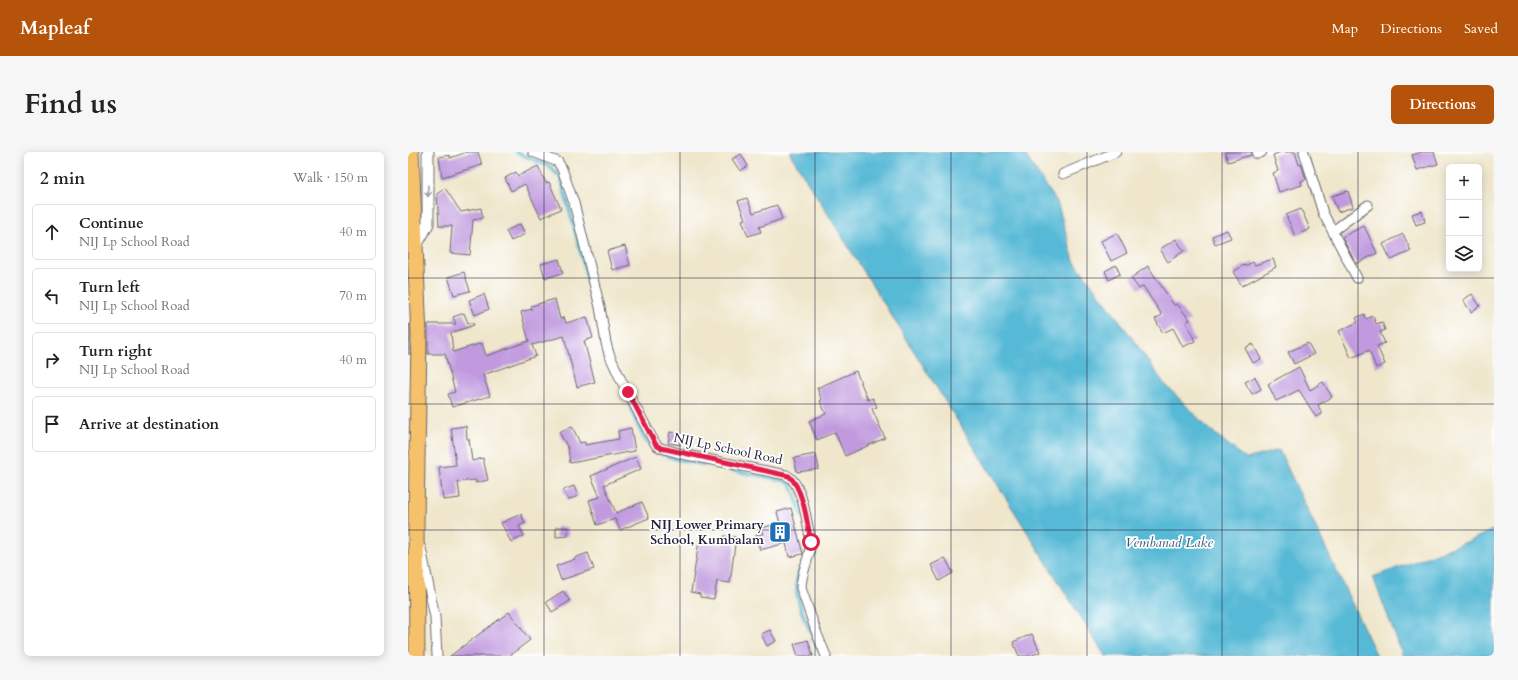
<!DOCTYPE html>
<meta charset="utf-8">
<style>
body{margin:0;font-family:Cardo,serif;background:#f6f6f6;color:#222}
.controls{position:absolute;right:12px;top:12px;display:grid;overflow:hidden;border-radius:6px;box-shadow:0 2px 10px #0003}
.controls button{width:36px;height:36px;display:grid;place-items:center;padding:0;border:0;border-bottom:1px solid #e0e0e0;background:#fff;color:#222;font:20px sans-serif}
.stop{position:absolute;width:12px;height:12px;margin:-9px;border:3px solid #e11d48;border-radius:50%;background:#fff}
.stop.end{background:#e11d48;border-color:#fff;box-shadow:0 1px 4px #0008}
.list{margin:0;padding:0;list-style:none}
h2{display:flex;justify-content:space-between;align-items:center;height:52px;margin:0;padding:0 16px;font-size:17px}
h2 small{font-size:13px;font-weight:400;color:#767676}
.list li{display:grid;grid-template-columns:26px 1fr auto;gap:12px;align-items:center;box-sizing:border-box;height:56px;margin:0 8px 8px;padding:0 8px;border:1px solid #e0e0e0;border-radius:6px}
.list b{display:block;font-size:15px;white-space:nowrap}
.list p{margin:0;font-size:13px;white-space:nowrap;color:#767676}
.list em{font-size:13px;font-style:normal;color:#767676}
.icon{flex:none;width:22px;height:22px;fill:none;stroke:currentColor;stroke-width:2;stroke-linecap:round;stroke-linejoin:round}
.map{position:relative;flex:none;width:1086px;height:504px;overflow:hidden;border-radius:6px}
header{display:flex;align-items:center;gap:24px;box-sizing:border-box;height:56px;padding:0 20px;background:#b45309;color:#fff}
header strong{font-size:19px}
nav{display:flex;gap:22px;margin-inline-start:auto;font-size:14px}
.intro{display:flex;align-items:center;justify-content:space-between;box-sizing:border-box;height:96px;padding:0 24px}
h1{margin:0;font-size:28px}
.button{padding:10px 18px;border-radius:6px;background:#b45309;color:#fff;font-size:14px;font-weight:700}
main{display:flex;gap:24px;padding:0 24px}
aside{flex:1;background:#fff;border-radius:6px;box-shadow:0 2px 10px #0003}
.map>svg:first-child{display:block}
.water{fill:#57b9d6;stroke:#3c6e88}
.lines{fill:none;stroke-linecap:round;stroke-linejoin:round}
.stream{stroke:#57b9d6;stroke-width:3.5}
.building{fill:#c099de}
.minor-casing{stroke:#6a676d;stroke-width:11}
.tertiary-casing{stroke:#6a676d;stroke-width:13}
.trunk-casing{stroke:#6a676d;stroke-width:17}
.minor{stroke:#fff;stroke-width:9}
.tertiary{stroke:#fff;stroke-width:11}
.trunk{stroke:#f5c16b;stroke-width:15}
.oneway{stroke:#9c9ca7}
.route{stroke:#e11d48;stroke-width:5}
.grid{fill:none;stroke:#22223b;stroke-width:1;stroke-opacity:0.55}
.labels{text-anchor:middle;dominant-baseline:central;stroke-width:3.5;stroke-linejoin:round;paint-order:stroke}
.street-label{font-size:13px;fill:#22223b;stroke:#fff}
.poi-label{font-size:13px;font-weight:bold;fill:#22223b;stroke:#fff;text-anchor:end}
.water-label{font-size:14px;font-style:italic;fill:#375e79;stroke:#fff}
</style>
<header>
<strong>Mapleaf</strong>
<nav><a>Map</a><a>Directions</a><a>Saved</a></nav>
</header>
<div class="intro"><h1>Find us</h1><a class="button">Directions</a></div>
<main>
<aside>
<h2>2 min<small>Walk · 150 m</small></h2>
<ul class="list">
<li><svg class="icon" aria-label="ahead" viewBox="0 0 24 24"><path d="M12 20V5M6 11l6-6 6 6"/></svg><div><b>Continue</b><p>NIJ Lp School Road</p></div><em>40 m</em></li>
<li><svg class="icon" aria-label="left" viewBox="0 0 24 24"><path d="M17 20v-9H6M10 6l-5 5 5 5"/></svg><div><b>Turn left</b><p>NIJ Lp School Road</p></div><em>70 m</em></li>
<li><svg class="icon" aria-label="right" viewBox="0 0 24 24"><path d="M7 20v-9h11M14 6l5 5-5 5"/></svg><div><b>Turn right</b><p>NIJ Lp School Road</p></div><em>40 m</em></li>
<li><svg class="icon" aria-label="arrive" viewBox="0 0 24 24"><path d="M6 21V4h12l-3 4 3 4H6"/></svg><div><b>Arrive at destination</b></div></li>
</ul>
</aside>
<div class="map">
<svg width="1086" height="504" viewBox="0 0 1086 504">
<rect width="100%" height="100%" fill="#fff"/>
<filter id="ink" filterUnits="userSpaceOnUse"><feTurbulence type="fractalNoise" baseFrequency=".025" numOctaves="2"/><feDisplacementMap in="SourceGraphic" scale="8" xChannelSelector="R" yChannelSelector="G"/><feConvolveMatrix kernelMatrix="1 2 1 2 8 2 1 2 1" color-interpolation-filters="sRGB"/></filter>
<filter id="wash" filterUnits="userSpaceOnUse"><feTurbulence type="fractalNoise" baseFrequency=".012" numOctaves="4" result="noise"/><feDisplacementMap in="SourceGraphic" scale="16" xChannelSelector="R" yChannelSelector="G"/><feGaussianBlur stdDeviation="0.9" result="paint"/><feColorMatrix in="noise" values="0 0 0 0 0 0 0 0 0 0 0 0 0 0 0 0 0 1.4 0 .05"/><feComposite in="paint" operator="in"/></filter>
<g filter="url(#wash)">
<rect width="100%" height="100%" fill="#efe6cb"/>
<g class="water">
<path d="M 381,0 L 615,0 L 649,50 L 666,109 L 714,172 L 755,230 L 800,276 L 838,307 L 871,298 L 969,504 L 697,504 Z"/>
<path d="M 1086,377 L 1086,504 L 995,504 L 965,425 L 1064,388 Z"/>
</g>
<g class="lines">
<g class="stream">
<path d="M 108,0 L 142,15 L 153,26 L 189,163"/>
<path d="M 222,253 C 226,264 232,282 239,290 C 252,307 277,309 297,313"/>
<path d="M 317,317 L 378,329 L 384,334 L 394,364"/>
<path d="M 391,419 C 382,445 400,473 411,498"/>
</g>
</g>
<g id="blocks">
<g class="building">
<path d="M 59,0 L 70,0 L 74,13 L 34,25 L 31,5 L 42,3 L 42,6 Z"/>
<path d="M 817,0 L 844,0 L 843,3 L 820,10 Z"/>
<path d="M 873,0 L 887,0 L 891,13 L 893,12 L 898,27 L 893,29 L 894,33 L 871,40 L 865,21 L 870,19 L 865,3 Z"/>
<path d="M 1014,0 L 1026,0 L 1030,12 L 1009,18 L 1004,3 Z"/>
<path d="M 333,2 L 340,14 L 332,19 L 324,7 Z"/>
<path d="M 130,14 L 138,31 L 141,30 L 153,57 L 133,66 L 117,32 L 103,39 L 97,26 L 108,20 L 110,24 Z"/>
<path d="M 37,36 L 53,60 L 73,56 L 75,66 L 65,68 L 62,103 L 42,101 L 44,74 L 31,74 L 29,42 Z"/>
<path d="M 940,39 L 945,55 L 930,60 L 924,44 Z"/>
<path d="M 339,46 L 345,61 L 369,53 L 374,67 L 351,75 L 353,80 L 340,84 L 334,68 L 337,67 L 330,49 Z"/>
<path d="M 893,57 L 902,77 L 887,84 L 878,63 Z"/>
<path d="M 1014,59 L 1017,70 L 1008,73 L 1004,62 Z"/>
<path d="M 112,72 L 117,82 L 103,89 L 98,79 Z"/>
<path d="M 956,74 L 969,101 L 948,112 L 934,85 Z"/>
<path d="M 819,78 L 823,86 L 807,92 L 804,84 Z"/>
<path d="M 709,81 L 719,101 L 703,109 L 693,89 Z"/>
<path d="M 995,82 L 1003,99 L 983,108 L 975,92 Z"/>
<path d="M 768,87 L 776,99 L 760,110 L 752,97 Z"/>
<path d="M 217,94 L 222,113 L 204,118 L 199,99 Z"/>
<path d="M 151,107 L 155,121 L 137,126 L 133,112 Z"/>
<path d="M 865,107 L 868,115 L 834,134 L 825,120 L 836,113 L 837,114 L 845,110 L 847,113 Z"/>
<path d="M 708,113 L 712,122 L 701,128 L 697,119 Z"/>
<path d="M 740,114 L 766,153 L 769,152 L 782,168 L 778,170 L 787,189 L 775,195 L 765,176 L 755,181 L 747,167 L 754,163 L 735,134 L 731,137 L 723,126 Z"/>
<path d="M 56,120 L 62,139 L 46,143 L 40,125 Z"/>
<path d="M 76,142 L 81,157 L 67,163 L 61,148 Z"/>
<path d="M 1064,142 L 1072,154 L 1063,160 L 1055,148 Z"/>
<path d="M 147,147 L 152,167 L 156,165 L 158,171 L 179,165 L 185,186 L 176,189 L 187,230 L 169,235 L 156,184 L 124,193 L 128,204 L 75,223 L 82,244 L 44,255 L 40,242 L 47,240 L 37,202 L 20,202 L 20,172 L 48,172 L 45,165 L 56,161 L 60,171 L 65,171 L 66,173 L 43,181 L 45,200 L 74,191 L 78,204 L 121,189 L 113,160 L 124,157 L 123,154 Z"/>
<path d="M 956,162 L 958,167 L 965,164 L 968,172 L 974,170 L 977,178 L 972,180 L 977,191 L 969,194 L 977,212 L 968,216 L 961,198 L 943,206 L 931,179 L 950,170 L 948,166 Z"/>
<rect x="0" y="173" width="2" height="29"/>
<path d="M 900,191 L 906,202 L 886,212 L 880,200 Z"/>
<path d="M 845,192 L 853,207 L 845,211 L 837,196 Z"/>
<path d="M 891,215 L 902,238 L 915,230 L 924,245 L 910,253 L 914,262 L 908,265 L 891,238 L 868,249 L 860,232 Z"/>
<path d="M 448,219 L 460,248 L 465,246 L 469,255 L 464,257 L 477,286 L 437,304 L 427,280 L 409,288 L 401,269 L 418,262 L 412,249 L 414,248 L 409,236 Z"/>
<path d="M 847,225 L 853,237 L 844,242 L 837,230 Z"/>
<path d="M 58,274 L 59,287 L 61,287 L 64,309 L 75,306 L 80,328 L 68,331 L 67,328 L 50,330 L 52,346 L 35,348 L 31,315 L 48,313 L 43,276 Z"/>
<path d="M 164,274 L 172,291 L 177,290 L 177,293 L 211,287 L 210,279 L 223,276 L 227,299 L 162,311 L 160,296 L 151,280 Z"/>
<path d="M 262,280 L 274,282 L 272,293 L 260,291 Z"/>
<path d="M 408,302 L 411,317 L 389,320 L 386,306 Z"/>
<path d="M 228,305 L 233,317 L 196,333 L 208,361 L 234,350 L 241,366 L 212,378 L 207,367 L 189,373 L 181,348 L 192,345 L 183,324 Z"/>
<path d="M 166,334 L 170,344 L 160,348 L 155,338 Z"/>
<path d="M 383,356 L 395,402 L 381,405 L 378,391 L 352,398 L 348,383 L 355,382 L 353,376 L 372,371 L 369,360 Z"/>
<path d="M 113,362 L 117,371 L 111,374 L 116,384 L 103,390 L 93,371 Z"/>
<path d="M 148,375 L 160,375 L 160,384 L 148,385 Z"/>
<path d="M 316,384 L 328,385 L 322,431 L 309,429 L 306,447 L 292,445 L 292,442 L 283,440 L 291,389 L 315,393 Z"/>
<path d="M 180,401 L 186,417 L 153,428 L 148,414 L 167,407 L 166,406 Z"/>
<path d="M 537,406 L 545,421 L 531,429 L 523,413 Z"/>
<path d="M 155,439 L 162,449 L 144,460 L 138,450 Z"/>
<path d="M 101,460 L 122,488 L 101,504 L 42,504 Z"/>
<path d="M 362,478 L 368,489 L 359,494 L 353,482 Z"/>
<path d="M 624,482 L 632,500 L 623,504 L 611,504 L 605,490 Z"/>
<path d="M 400,488 L 405,504 L 390,504 L 386,492 Z"/>
</g>
</g>
</g>
<g filter="url(#ink)">
<use href="#blocks" fill-opacity="0" stroke="#6a676d" stroke-width="1"/>
<g class="lines">
<g class="minor-casing">
<g id="minor">
<path d="M 125,0 L 150,10 L 154,17 L 166,51 L 192,155 L 198,191 L 201,202 L 213,228 L 248,293 L 253,296 L 274,302 L 378,323 C 395,330 399,373 403,390 C 402,406 393,420 393,436 L 409,482 L 418,504"/>
<path d="M 896,0 L 915,61 L 949,126"/>
<path d="M 849,2 L 854,0"/>
<path d="M 655,22 L 708,0"/>
<path d="M 925,79 L 960,53"/>
<path d="M 13,396 L 27,465 L 29,504"/>
</g>
</g>
<g class="tertiary-casing">
<path id="tertiary" d="M 7,96 L 20,72 L 20,0"/>
</g>
<g class="trunk-casing">
<path id="trunk" d="M 3,0 L 11,184 L 8,371 L 9,504"/>
</g>
<use href="#minor" class="minor"/>
<use href="#tertiary" class="tertiary"/>
<use href="#trunk" class="trunk"/>
</g>
<defs><path id="oneway-shaft" d="M-6 0H5M1.5-3L5.5 0L1.5 3" fill="none" stroke-width="1.6" stroke-linecap="round" stroke-linejoin="round"/></defs>
<use class="oneway" href="#oneway-shaft" transform="translate(20 39) rotate(90)"/>
</g>
<g class="lines" filter="url(#ink)">
<path class="route" d="M 220,240 L 248,293 L 253,296 L 381,324 C 396,338 399,371 403,390"/>
</g>
<path class="grid" d="M 136,0 L 136,504M 272,0 L 272,504M 407,0 L 407,504M 543,0 L 543,504M 679,0 L 679,504M 814,0 L 814,504M 950,0 L 950,504M 0,126 L 1086,126M 0,252 L 1086,252M 0,378 L 1086,378"/>
<defs>
<g id="building-square" transform="scale(1.15)"><rect x="-9" y="-9" width="18" height="18" rx="4" fill="#1f6fb2" stroke="#fff"/><path d="M-4-6H4V6H1V3H-1V6H-4ZM-2.5-4.3h1.7v1.8h-1.7ZM.8-4.3h1.7v1.8H.8ZM-2.5-1h1.7V.8h-1.7ZM.8-1h1.7V.8H.8Z" fill="#fff"/></g>
</defs>
<g fill-rule="evenodd">
<use href="#building-square" x="372" y="380"/>
</g>
<g class="labels">
<g class="street-label">
<text transform="translate(320 297) rotate(12)">NIJ Lp School Road</text>
</g>
<g class="poi-label">
<text x="356" y="373">NIJ Lower Primary<tspan x="356" dy="15">School, Kumbalam</tspan></text>
</g>
<g class="water-label">
<text x="761" y="390">Vembanad Lake</text>
</g>
</g>
</svg>
<div class="controls">
<button>+</button>
<button>−</button>
<button><svg class="icon" aria-label="layers" viewBox="0 0 24 24"><path d="M12 4l9 5-9 5-9-5zM3 14l9 5 9-5"/></svg></button>
</div>
<div class="stop" style="left:403px;top:390px"></div>
<div class="stop end" style="left:220px;top:240px"></div>
</div>
</main>
